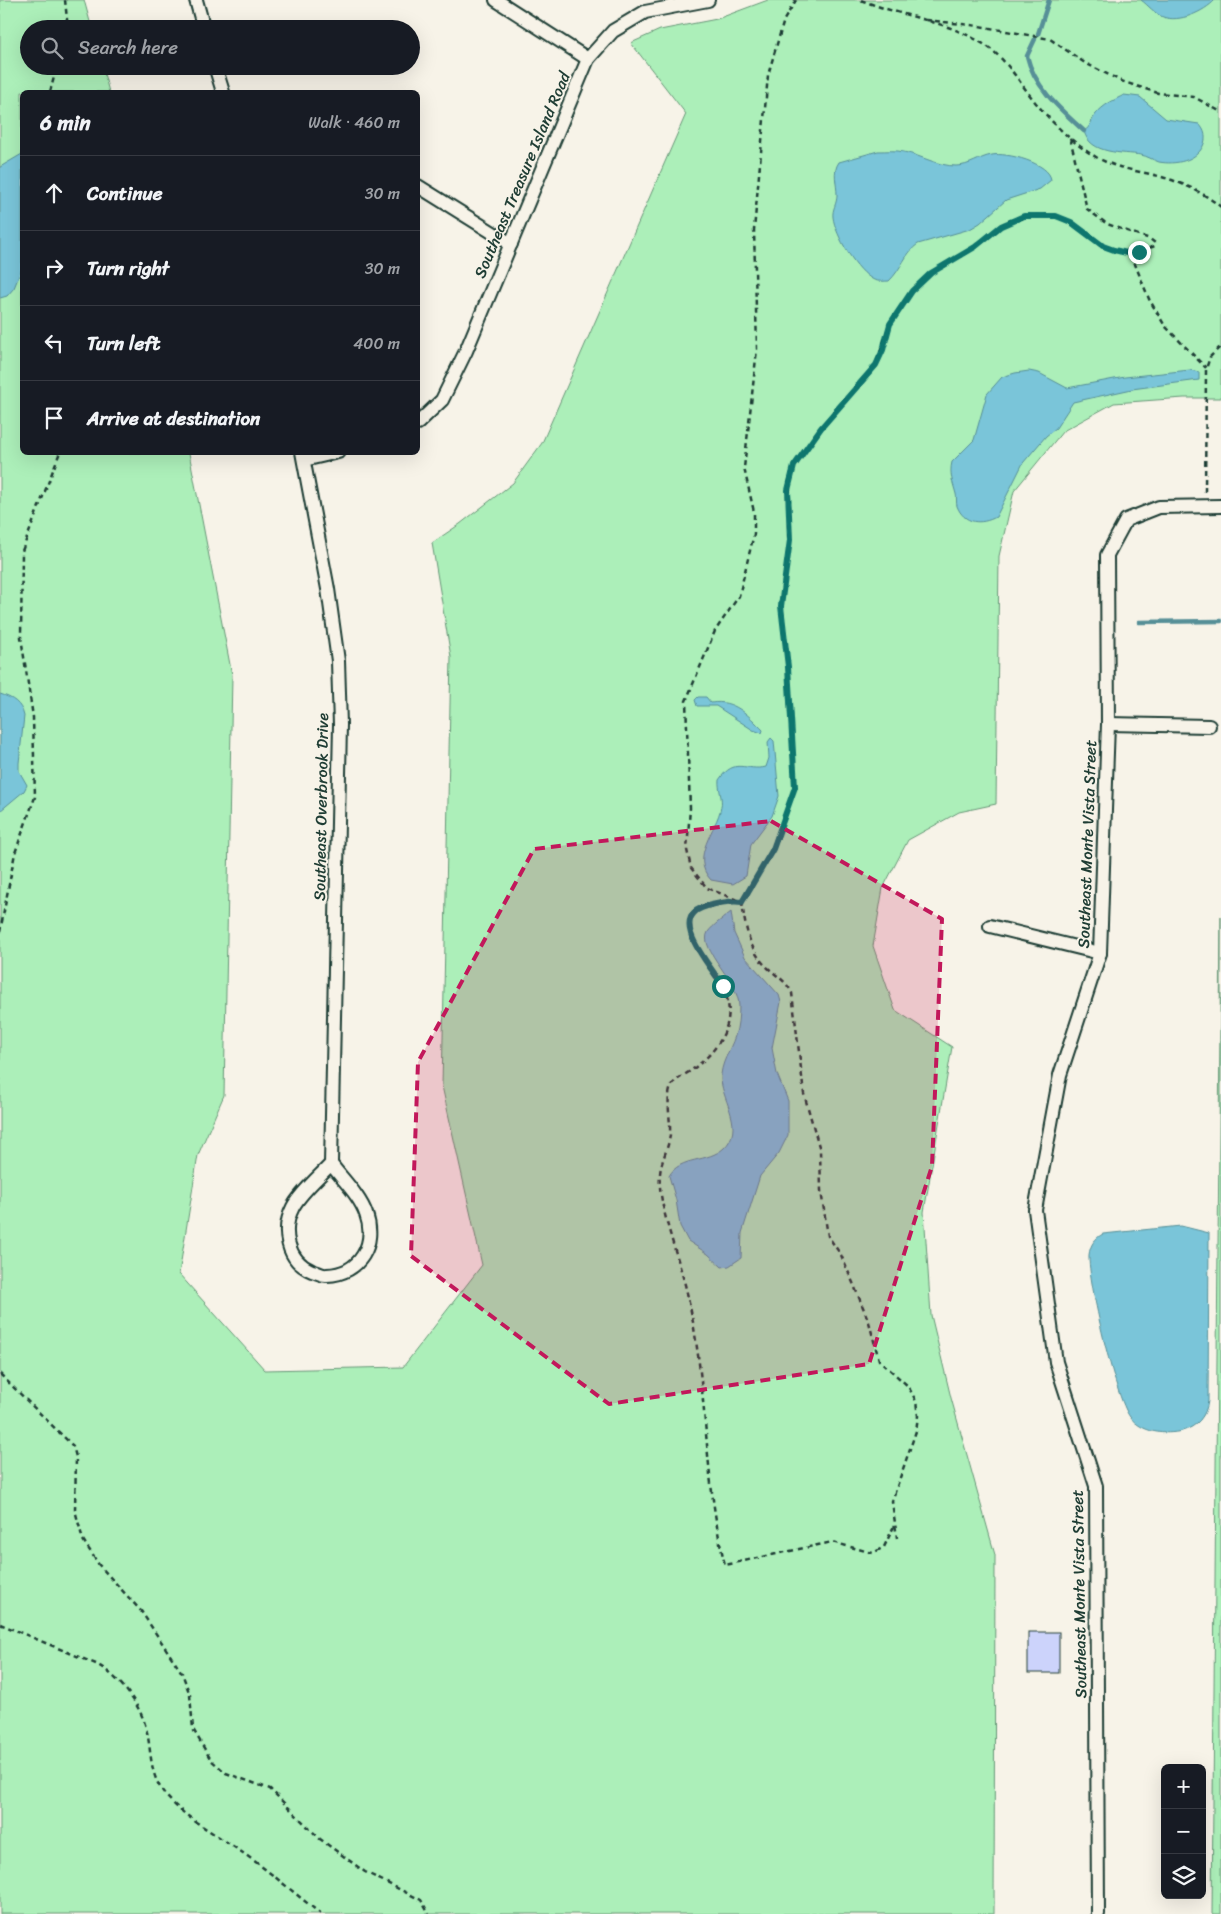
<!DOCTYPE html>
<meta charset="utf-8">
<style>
body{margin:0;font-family:Sriracha,sans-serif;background:#20242c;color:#f1f3f6}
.controls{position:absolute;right:15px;bottom:15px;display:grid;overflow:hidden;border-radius:8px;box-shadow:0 5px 20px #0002}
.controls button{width:45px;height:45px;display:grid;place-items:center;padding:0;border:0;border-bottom:1px solid #363941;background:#171b24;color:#f1f3f6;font:25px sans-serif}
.stop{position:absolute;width:15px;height:15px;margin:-11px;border:4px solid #0f766e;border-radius:50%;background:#fff}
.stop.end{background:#0f766e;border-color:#fff;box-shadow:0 1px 5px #0008}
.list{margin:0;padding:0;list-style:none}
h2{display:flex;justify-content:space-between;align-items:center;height:65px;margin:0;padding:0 20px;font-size:21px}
h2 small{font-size:16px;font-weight:400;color:#9ea1a6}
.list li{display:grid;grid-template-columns:32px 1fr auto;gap:15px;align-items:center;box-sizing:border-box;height:75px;padding:0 20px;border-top:1px solid #363941}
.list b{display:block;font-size:19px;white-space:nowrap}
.list em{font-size:16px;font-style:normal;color:#9ea1a6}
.icon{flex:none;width:28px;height:28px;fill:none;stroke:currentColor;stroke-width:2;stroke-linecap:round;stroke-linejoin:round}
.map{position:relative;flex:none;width:1221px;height:1914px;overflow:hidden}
.search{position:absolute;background:#171b24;box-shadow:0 5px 20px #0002;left:20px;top:20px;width:400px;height:55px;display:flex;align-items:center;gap:12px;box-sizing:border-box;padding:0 18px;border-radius:28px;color:#9ea1a6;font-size:19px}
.panel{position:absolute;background:#171b24;box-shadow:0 5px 20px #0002;left:20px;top:90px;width:400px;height:365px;border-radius:8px}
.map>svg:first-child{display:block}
.green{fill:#acefb9;stroke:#669676}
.water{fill:#7ac5d9;stroke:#568f97}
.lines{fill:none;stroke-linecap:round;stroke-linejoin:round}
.stream{stroke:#568f97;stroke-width:4.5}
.building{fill:#ccd3fb;stroke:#1f3d34}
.minor-casing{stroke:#1f3d34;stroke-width:16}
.path{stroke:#1f3d34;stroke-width:2.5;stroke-dasharray:5 4;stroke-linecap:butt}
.minor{stroke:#f7f3e8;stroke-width:12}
.route{stroke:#0f766e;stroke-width:6}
.marked{fill:#c2185b;fill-opacity:0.2;stroke:#c2185b;stroke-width:4;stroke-dasharray:10 6;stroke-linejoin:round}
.labels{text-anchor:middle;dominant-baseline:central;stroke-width:4;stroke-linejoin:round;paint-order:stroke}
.street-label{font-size:16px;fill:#1f3d34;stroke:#f7f3e8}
</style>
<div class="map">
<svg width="1221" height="1914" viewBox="0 0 1221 1914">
<rect width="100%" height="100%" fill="#f7f3e8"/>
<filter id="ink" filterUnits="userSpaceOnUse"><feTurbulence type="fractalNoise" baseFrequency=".02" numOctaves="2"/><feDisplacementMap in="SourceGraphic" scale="10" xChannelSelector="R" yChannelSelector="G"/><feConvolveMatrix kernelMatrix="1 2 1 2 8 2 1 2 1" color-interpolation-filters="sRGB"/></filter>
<g filter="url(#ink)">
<g class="green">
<path d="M 0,0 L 84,0 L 92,29 L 29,29 L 29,66 L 102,66 L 109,92 L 22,92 L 22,452 L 189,453 L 232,675 L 224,1095 L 198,1155 L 179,1274 L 265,1370 L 403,1367 L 482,1265 L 442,1086 L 451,657 L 432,543 L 460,524 L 513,483 L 542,443 L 686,114 L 631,43 L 660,30 L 717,19 L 768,0 L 1221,0 L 1221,398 L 1184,398 L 1114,403 L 1063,431 L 1014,491 L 999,556 L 996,804 L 959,812 L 908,840 L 883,888 L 873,946 L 895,1010 L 952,1047 L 924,1212 L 931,1315 L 951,1398 L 995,1555 L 994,1914 L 0,1914 Z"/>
<path d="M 1221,916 L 1221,1914 L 1212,1914 Z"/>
</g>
<g class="water">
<path d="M 1141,0 L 1215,0 C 1204,12 1179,23 1163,17 C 1155,14 1148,5 1141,0 Z"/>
<path d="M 1124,95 L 1140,97 L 1166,119 L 1199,124 C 1205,130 1207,138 1203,146 C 1196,161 1175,165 1159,162 C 1153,160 1147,156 1141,155 C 1123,152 1090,155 1084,131 C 1091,127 1091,120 1096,114 C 1103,105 1114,100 1124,95 Z"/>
<path d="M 878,151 C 887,151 896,150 904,152 C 922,156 938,166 956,166 C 970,166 979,157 992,155 C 1006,152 1050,163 1051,180 L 1040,189 L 1006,200 L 980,223 L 970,229 L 918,244 C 905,253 901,270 889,281 C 884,281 879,282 874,280 C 857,272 835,235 833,217 C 832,209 837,204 837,195 C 837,183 832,172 839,162 Z"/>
<path d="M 22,154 L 22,268 L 14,288 L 7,296 L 0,298 L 0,167 Z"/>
<path d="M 1190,370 L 1199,372 L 1199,380 L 1132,389 L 1073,402 L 1056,428 L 1046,436 L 1023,463 L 996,517 C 981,525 964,524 957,506 C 956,503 957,497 956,494 C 953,483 949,474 952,462 L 974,440 L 987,394 L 1002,377 L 1015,373 L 1029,371 L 1039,373 L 1067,388 L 1125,377 Z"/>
<path d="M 0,694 C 13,698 21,703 24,716 L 19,763 L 19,771 L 27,785 L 24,791 L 0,811 Z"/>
<path d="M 698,697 L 706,697 L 711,703 C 734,699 748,715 763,730 L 762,733 L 753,730 L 716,706 L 697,706 L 695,700 Z"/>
<path d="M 771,738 L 774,741 L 779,796 L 772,816 L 751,844 L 746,876 L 733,884 L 711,880 C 689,857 717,830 721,807 C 723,798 718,789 719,780 C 735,756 746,772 766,767 L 769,758 L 768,742 Z"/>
<path d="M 731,912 L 734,933 L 745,957 L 779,995 L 781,1002 L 772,1048 L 777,1074 L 788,1101 L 788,1135 L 779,1153 L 760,1176 L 742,1233 L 741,1258 L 729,1266 L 722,1267 L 708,1254 L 688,1241 L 680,1226 L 676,1200 L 669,1176 C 680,1156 708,1163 724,1148 C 745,1128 723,1102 721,1080 C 720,1064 730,1051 735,1036 C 738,1027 739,1016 739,1006 C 739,981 698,949 708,932 C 712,926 726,916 731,912 Z"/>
<path d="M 1181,1226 L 1209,1233 L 1208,1401 C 1206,1416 1197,1427 1182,1431 C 1165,1435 1142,1433 1130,1417 C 1115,1397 1088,1281 1089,1255 C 1090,1245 1095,1238 1103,1234 Z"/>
</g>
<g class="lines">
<g class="stream">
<path d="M 1038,34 L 1049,0"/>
<path d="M 1035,39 L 1027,56 C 1034,87 1061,110 1084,131"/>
<path d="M 1139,622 L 1221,621"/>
</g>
</g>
<rect class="building" x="1028" y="1632" width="31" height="41"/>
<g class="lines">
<g class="minor-casing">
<g id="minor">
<path d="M 196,0 L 204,29"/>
<path d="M 496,0 L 588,59"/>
<path d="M 215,66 L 223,92"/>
<path d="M 418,186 L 511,244"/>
<path d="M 418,423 L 442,400 L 466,351 L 588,59 L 613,31 L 645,12 L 708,0"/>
<path d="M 302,452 L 328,589 L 338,661 L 340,725 L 331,1164 C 342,1179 360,1196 366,1214 C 377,1244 360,1274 327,1275 C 322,1276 317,1272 312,1271 C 287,1261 281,1230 293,1207 C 301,1192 319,1177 331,1164"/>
<path d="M 304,460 L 338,452"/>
<path d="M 1108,724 L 1209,726"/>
<path d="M 990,926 L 1100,953"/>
<path d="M 1098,1914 L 1096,1486 L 1056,1362 L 1035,1210 L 1060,1075 L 1100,953 L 1108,724 L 1107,555 L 1126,520 L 1159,507 L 1221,506"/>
</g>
</g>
<g class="path">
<path d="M 65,0 L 68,29"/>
<path d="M 796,0 L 784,20 L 768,75 L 754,230 L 757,349 L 744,468 L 754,512 L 754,534 L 739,596 L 715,631 L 686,701 L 690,808 L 687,850 L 691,868 L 707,888 L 742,902 C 745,926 749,951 768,968 C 777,976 787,982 792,993 L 804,1094 L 820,1150 L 821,1191 L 828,1236 L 841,1255 L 851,1278 L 869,1322 L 879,1360 L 908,1386 L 916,1401 L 918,1416 L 916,1431 L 892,1501 L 897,1538"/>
<path d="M 861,0 C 902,17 951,21 988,47 C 1007,61 1018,80 1032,98 C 1050,121 1071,142 1096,157 C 1113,167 1131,170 1150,174 C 1177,180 1200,190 1221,207"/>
<path d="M 926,20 L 979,26 L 1050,39 L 1085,63 L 1121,81 L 1158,93 L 1194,97 L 1221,112"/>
<path d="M 50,92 L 57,66"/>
<path d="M 1131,254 L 1149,299 L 1165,326 L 1206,368"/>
<path d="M 1205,492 L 1206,369 L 1210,357 L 1221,346"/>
<path d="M 733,901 C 722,904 709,904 699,909 C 671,925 717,974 725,992 C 737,1023 718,1051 693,1069 C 687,1074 677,1078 672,1085 C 665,1097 671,1120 670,1134 C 669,1148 661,1160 660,1174 C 657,1197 674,1246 681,1270 C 709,1366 701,1468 725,1565 L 832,1542 L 873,1553 L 884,1547 L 894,1526"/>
<path d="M 742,902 L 773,849 L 795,787 L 788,667 L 781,606 L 790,539 L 789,483 L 794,466 L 821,428 L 876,365 L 890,324 L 912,291 L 931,273 L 975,247 L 1007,222 L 1029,216 L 1056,216 L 1071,222 L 1103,246 L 1114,250 L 1131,254 L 1155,246 L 1155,243 L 1150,239 L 1107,224 L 1087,209 L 1070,138"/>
<path d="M 0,932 L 15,853 L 35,797 L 33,717 L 21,637 L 22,551 L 60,452"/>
<path d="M 0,1374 L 73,1446 L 76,1457 L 75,1510 L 83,1540 L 99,1565 L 141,1611 L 182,1673 L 190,1695 L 193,1729 L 211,1760 L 226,1773 L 270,1789 L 320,1839 L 365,1872 L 421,1900 L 429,1914"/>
<path d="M 0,1624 L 96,1664 C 119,1676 142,1706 147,1732 C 151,1750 150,1771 160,1787 C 176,1814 215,1833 240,1851 C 268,1870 294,1893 321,1914"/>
</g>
<use href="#minor" class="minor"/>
</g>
</g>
<g class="lines" filter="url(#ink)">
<path class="route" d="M 723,986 C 712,967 664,917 707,906 C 718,903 731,900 742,902 L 773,849 L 795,787 L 788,667 L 781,606 L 790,540 L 788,490 L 794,466 L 821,428 L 876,365 L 883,350 L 890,324 L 912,291 L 931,273 L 975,247 L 1001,226 L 1024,216 L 1056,216 L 1071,222 L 1103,246 L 1114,250 L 1131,254 L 1139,252"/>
</g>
<path class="marked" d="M 771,821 L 942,919 L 932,1166 L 869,1364 L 609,1404 L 411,1256 L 418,1062 L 534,849 Z"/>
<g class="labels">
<g class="street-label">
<text transform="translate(522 175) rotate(-67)">Southeast Treasure Island Road</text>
<text transform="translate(321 807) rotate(-89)">Southeast Overbrook Drive</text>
<text transform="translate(1087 844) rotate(-88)">Southeast Monte Vista Street</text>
<text transform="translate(1079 1594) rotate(-91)">Southeast Monte Vista Street</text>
</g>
</g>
</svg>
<div class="controls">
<button>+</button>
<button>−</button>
<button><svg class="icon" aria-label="layers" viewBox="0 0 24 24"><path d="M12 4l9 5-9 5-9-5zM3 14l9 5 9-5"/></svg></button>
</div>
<div class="stop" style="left:723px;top:986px"></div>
<div class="stop end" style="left:1139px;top:252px"></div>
<div class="search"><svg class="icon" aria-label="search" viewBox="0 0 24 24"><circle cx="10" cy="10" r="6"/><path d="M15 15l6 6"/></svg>Search here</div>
<section class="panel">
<h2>6 min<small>Walk · 460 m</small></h2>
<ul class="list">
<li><svg class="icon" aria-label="ahead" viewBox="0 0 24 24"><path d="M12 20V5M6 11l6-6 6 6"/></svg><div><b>Continue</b></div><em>30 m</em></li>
<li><svg class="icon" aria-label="right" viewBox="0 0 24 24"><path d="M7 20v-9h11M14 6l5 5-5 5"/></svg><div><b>Turn right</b></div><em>30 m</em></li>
<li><svg class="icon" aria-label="left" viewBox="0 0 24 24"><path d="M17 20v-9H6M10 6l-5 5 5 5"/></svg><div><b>Turn left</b></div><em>400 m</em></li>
<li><svg class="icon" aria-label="arrive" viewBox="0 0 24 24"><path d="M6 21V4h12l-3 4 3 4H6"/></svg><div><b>Arrive at destination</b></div></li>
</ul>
</section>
</div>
